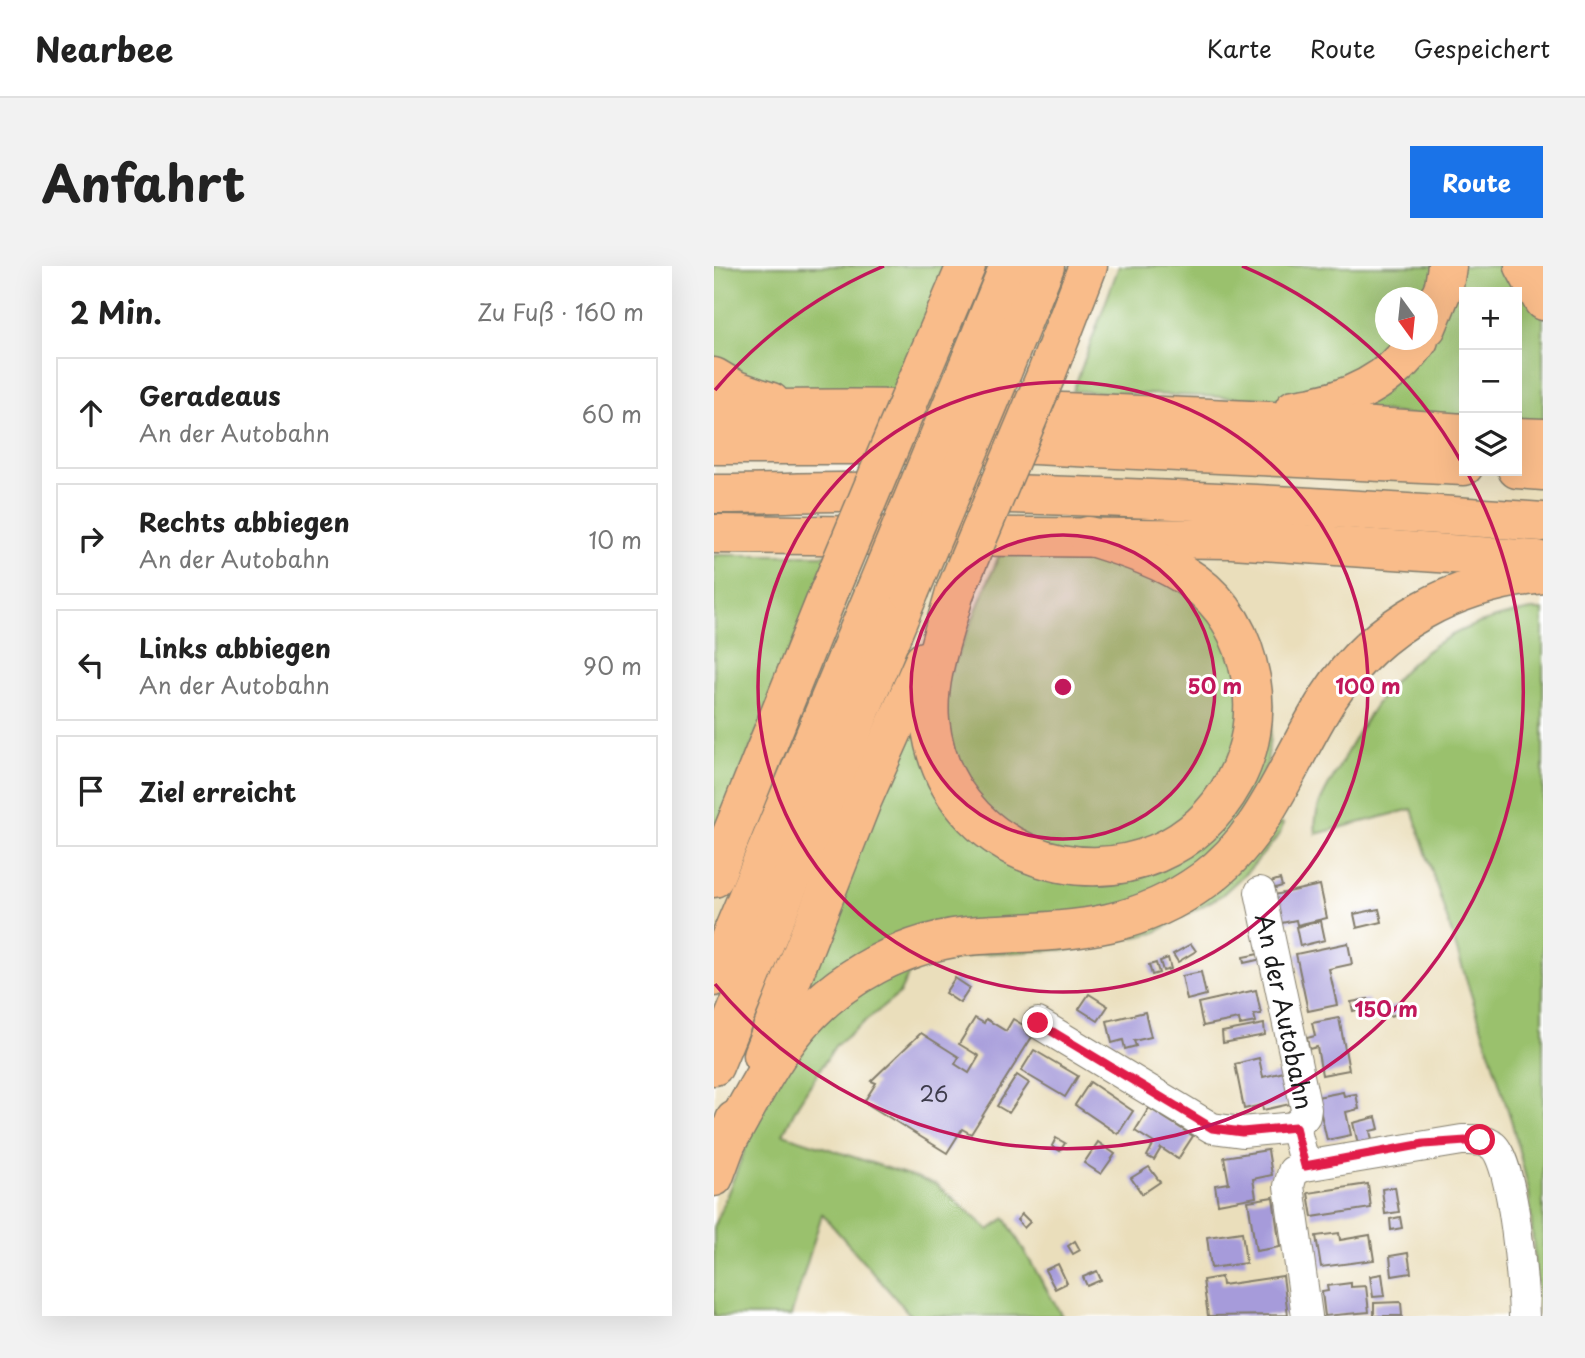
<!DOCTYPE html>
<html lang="de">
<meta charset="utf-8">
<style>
body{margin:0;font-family:"Playpen Sans",sans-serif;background:#f2f2f2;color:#222}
.controls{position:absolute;right:21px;top:21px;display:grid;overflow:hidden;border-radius:0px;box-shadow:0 7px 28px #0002}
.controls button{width:63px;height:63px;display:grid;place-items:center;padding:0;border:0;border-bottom:2px solid #e0e0e0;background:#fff;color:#222;font:35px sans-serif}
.compass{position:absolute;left:661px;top:21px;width:63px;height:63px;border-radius:50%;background:#fff;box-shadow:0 7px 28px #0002;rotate:165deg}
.stop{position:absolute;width:21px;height:21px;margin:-16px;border:5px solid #e11d48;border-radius:50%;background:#fff}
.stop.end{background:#e11d48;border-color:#fff;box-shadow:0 2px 7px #0008}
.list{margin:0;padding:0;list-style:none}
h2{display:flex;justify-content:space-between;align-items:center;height:91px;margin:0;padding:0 28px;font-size:30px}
h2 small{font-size:23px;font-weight:400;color:#767676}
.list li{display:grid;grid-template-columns:46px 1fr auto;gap:21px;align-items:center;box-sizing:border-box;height:112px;margin:0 14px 14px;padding:0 14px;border:2px solid #e0e0e0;border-radius:0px}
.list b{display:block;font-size:26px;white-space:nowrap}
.list p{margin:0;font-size:23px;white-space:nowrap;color:#767676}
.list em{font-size:23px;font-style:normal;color:#767676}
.icon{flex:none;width:38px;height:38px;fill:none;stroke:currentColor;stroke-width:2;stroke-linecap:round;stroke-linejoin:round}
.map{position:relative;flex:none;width:829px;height:1050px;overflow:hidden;border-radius:0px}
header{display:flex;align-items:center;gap:42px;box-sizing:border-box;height:98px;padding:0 35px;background:#fff;border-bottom:2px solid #e0e0e0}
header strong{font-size:33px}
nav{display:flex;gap:38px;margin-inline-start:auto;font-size:24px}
.intro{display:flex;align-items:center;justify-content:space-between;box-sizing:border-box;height:168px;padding:0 42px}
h1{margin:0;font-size:49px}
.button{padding:18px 32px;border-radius:0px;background:#1a73e8;color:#fff;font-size:24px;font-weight:700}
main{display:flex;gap:42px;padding:0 42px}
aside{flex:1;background:#fff;border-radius:0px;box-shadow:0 7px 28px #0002}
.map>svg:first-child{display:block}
.green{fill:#9ac16d;stroke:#5b6e44;stroke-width:2;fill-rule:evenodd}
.building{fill:#a69bda}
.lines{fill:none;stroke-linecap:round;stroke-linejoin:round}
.minor-casing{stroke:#837d6c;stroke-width:32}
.highway-casing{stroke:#837d6c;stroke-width:41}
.minor{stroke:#fff;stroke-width:30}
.highway{stroke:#f9bc8a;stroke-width:38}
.highway-bridge-casing{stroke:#837d6c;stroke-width:41;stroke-linecap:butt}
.highway-bridge{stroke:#f9bc8a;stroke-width:38}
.route{stroke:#e11d48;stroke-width:9}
.ring{fill:none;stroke:#c2185b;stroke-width:3.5}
.labels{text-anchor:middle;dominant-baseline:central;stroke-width:6;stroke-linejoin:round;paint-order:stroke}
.number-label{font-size:21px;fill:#3e3c4c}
.street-label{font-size:24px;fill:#1c1c1c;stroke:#fff}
.centre{fill:#c2185b;stroke:#fff;stroke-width:3.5}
.ring-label{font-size:21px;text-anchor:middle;font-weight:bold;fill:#c2185b;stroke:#fff;stroke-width:6;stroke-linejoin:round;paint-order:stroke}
</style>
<header>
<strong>Nearbee</strong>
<nav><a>Karte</a><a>Route</a><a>Gespeichert</a></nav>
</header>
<div class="intro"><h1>Anfahrt</h1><a class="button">Route</a></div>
<main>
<aside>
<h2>2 Min.<small>Zu Fuß · 160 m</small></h2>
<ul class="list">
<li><svg class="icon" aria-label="ahead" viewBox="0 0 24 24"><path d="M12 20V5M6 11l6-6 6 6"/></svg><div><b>Geradeaus</b><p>An der Autobahn</p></div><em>60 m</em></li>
<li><svg class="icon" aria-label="right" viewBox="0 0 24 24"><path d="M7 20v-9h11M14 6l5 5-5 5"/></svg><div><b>Rechts abbiegen</b><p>An der Autobahn</p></div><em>10 m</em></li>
<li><svg class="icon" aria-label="left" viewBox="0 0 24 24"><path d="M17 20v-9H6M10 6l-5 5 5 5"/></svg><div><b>Links abbiegen</b><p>An der Autobahn</p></div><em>90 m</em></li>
<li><svg class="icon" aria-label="arrive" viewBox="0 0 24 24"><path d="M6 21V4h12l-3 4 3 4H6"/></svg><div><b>Ziel erreicht</b></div></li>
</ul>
</aside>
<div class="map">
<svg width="829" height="1050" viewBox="0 0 829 1050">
<rect width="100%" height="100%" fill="#fff"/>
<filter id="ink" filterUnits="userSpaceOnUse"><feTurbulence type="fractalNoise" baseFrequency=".0143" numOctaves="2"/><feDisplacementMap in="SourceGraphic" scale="14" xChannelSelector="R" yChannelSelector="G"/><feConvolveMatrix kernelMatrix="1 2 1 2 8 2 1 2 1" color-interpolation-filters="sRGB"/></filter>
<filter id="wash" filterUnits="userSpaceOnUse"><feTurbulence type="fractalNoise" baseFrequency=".00686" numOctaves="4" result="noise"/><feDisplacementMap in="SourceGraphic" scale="28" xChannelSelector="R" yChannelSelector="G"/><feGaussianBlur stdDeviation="1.57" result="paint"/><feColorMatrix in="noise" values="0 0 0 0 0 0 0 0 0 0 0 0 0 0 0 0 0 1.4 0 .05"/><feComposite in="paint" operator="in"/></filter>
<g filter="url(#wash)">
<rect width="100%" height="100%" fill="#eadebb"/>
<g class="green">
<path d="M 0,0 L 243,0 L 183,126 L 0,130 Z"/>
<path d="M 405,0 L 829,0 L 829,161 L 803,159 L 803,26 L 750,26 L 750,156 L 581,134 L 359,125 ZM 671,32 L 713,32 L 713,74 L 671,74 Z"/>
<path d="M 286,287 L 405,295 L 528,345 L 552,390 L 559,441 L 553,498 L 533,536 L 569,558 L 566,568 L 537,602 L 508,629 L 440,667 L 363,683 L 264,688 L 197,703 L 185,728 L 121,780 L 83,840 L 69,868 L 222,918 L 275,964 L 291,952 L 348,1050 L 197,1050 L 108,948 L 77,1050 L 0,1050 L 0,962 L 41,858 L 82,736 L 200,440 L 236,407 Z"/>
<path d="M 0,289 L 116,289 L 0,572 Z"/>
<path d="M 818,344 L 829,344 L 829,1050 L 825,1050 L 815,925 L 798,857 L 698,543 L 602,568 C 598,541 614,522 626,499 C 673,409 715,361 818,344 Z"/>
</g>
<g id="blocks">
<g class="building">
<path d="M 566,613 L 568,620 L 555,624 L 553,617 Z"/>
<path d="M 606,619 L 613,652 L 583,659 L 582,654 L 563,658 L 556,630 Z"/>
<path d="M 665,643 L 668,656 L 643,662 L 640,648 Z"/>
<path d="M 607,655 L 611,674 L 586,680 L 582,661 Z"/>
<path d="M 634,677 L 638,698 L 615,703 L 623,739 L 594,745 L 582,688 Z"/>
<path d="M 477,678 L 482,685 L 464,696 L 459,688 Z"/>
<path d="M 550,687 L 552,692 L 530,697 L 529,691 Z"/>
<path d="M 454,692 L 457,703 L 449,705 L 446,695 Z"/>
<path d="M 442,697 L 445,707 L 438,709 L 435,699 Z"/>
<path d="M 487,706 L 492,729 L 473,734 L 468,710 Z"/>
<path d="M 241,712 L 256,722 L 246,737 L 231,727 Z"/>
<path d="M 542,724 L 547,748 L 540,749 L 542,756 L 526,759 L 525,753 L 489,760 L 484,737 Z"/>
<path d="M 375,728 L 394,740 L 384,755 L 365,743 Z"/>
<path d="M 654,733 L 656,741 L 639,745 L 637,736 Z"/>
<path d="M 684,739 L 686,747 L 676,750 L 674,741 Z"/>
<path d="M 431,746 L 437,771 L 420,775 L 422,780 L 411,783 L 409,774 L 398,777 L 393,755 Z"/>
<path d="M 261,752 L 270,757 L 272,753 L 292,765 L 299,753 L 321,766 L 257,868 L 248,863 L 233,887 L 150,836 L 162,817 L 157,815 L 207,767 L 245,791 L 241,798 L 255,807 L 265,790 L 245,778 Z"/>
<path d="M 625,752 L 635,804 L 608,809 L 603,781 L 595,783 L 593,772 L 601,770 L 598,757 Z"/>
<path d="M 550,758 L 551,769 L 509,777 L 508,766 Z"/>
<path d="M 320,784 L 364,810 L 351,831 L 307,805 Z"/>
<path d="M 545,792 L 549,811 L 570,806 L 576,838 L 549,844 L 548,839 L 530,843 L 521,798 Z"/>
<path d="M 303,809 L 315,817 L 295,847 L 283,840 Z"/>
<path d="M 376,816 L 419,845 L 404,868 L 361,839 Z"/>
<path d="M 629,826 L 630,830 L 642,828 L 645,843 L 632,846 L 637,869 L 613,874 L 603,831 Z"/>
<path d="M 435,842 L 479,870 L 464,893 L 447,882 L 440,894 L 433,890 L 440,877 L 421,865 Z"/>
<path d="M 662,851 L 665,863 L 656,865 L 659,879 L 645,882 L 639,857 Z"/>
<path d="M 342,872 L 351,877 L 346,885 L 338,880 Z"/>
<path d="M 384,876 L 401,888 L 387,908 L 370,897 Z"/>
<path d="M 554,884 L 558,909 L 539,913 L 542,931 L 504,938 L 501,919 L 515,917 L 510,891 Z"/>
<path d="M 435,901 L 446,916 L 428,928 L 417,912 Z"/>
<path d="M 654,918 L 657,942 L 598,951 L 594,927 Z"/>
<path d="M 681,921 L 685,946 L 671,948 L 668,923 Z"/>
<path d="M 559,931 L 566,981 L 542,985 L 534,935 Z"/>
<path d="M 308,948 L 316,956 L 310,962 L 303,954 Z"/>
<path d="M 686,951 L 688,962 L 677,964 L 676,953 Z"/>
<path d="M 528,966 L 532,997 L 497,1002 L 493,971 Z"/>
<path d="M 625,967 L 626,974 L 656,969 L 660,994 L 607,1001 L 602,970 Z"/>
<path d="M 361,975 L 366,984 L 359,988 L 354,980 Z"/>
<path d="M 694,987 L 697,1007 L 678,1010 L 676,990 Z"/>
<path d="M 344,998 L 353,1017 L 341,1023 L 331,1004 Z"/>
<path d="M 383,1005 L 387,1014 L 373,1020 L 369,1011 Z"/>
<path d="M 668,1008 L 671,1030 L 659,1031 L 656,1010 Z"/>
<path d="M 569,1010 L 574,1049 L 494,1050 L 489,1014 L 507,1011 L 508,1019 Z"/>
<path d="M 637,1017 L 637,1021 L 652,1020 L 655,1046 L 611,1050 L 608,1026 L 614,1025 L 613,1020 Z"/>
<path d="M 687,1036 L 688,1050 L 660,1050 L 660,1037 Z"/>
</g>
</g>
</g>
<g filter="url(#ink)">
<use href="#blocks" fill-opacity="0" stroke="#837d6c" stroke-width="2"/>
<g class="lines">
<g class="minor-casing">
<g id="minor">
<path id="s1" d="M 546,626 L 592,843 L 591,850 L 581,861 L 591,900 L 579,905 L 575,920 L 593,1050"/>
<path d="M 324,757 L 498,862 L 528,866 L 581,861"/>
<path d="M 591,900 L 748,874 C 759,874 771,873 779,880 C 800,897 809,1021 810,1050"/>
</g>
</g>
<g class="highway-casing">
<g id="highway">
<path d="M 810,0 L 829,35"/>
<path d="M 713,61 L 730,20 L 733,0"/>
<path d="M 210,99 L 252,0"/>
<path d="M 253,103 L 295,0"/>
<path d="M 288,106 L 331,0"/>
<path d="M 332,109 L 374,0"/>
<path d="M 0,111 L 22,124 L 57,136"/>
<path d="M 580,143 C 630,137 676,117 705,74"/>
<path d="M 0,144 C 251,138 500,150 750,167"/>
<path d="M 803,171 L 829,172"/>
<path d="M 0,179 L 320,179 L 750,200"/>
<path d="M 803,203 L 829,205"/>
<path d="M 0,228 C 56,228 113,225 169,226 C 389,227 610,241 829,256"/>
<path d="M 0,268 L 518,273 L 823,294"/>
<path d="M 241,326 C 230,367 212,412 216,455 C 233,613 444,655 520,516 C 537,485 543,448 537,413 C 520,318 455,295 374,270"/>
<path d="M 0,612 L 115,326"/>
<path d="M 0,711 L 161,325"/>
<path d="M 48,789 L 148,535 L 210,395"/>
<path d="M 0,800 L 196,325"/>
<path d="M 12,878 C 33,841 52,802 78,768 C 122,711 195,673 266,669 C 351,664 417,667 490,614 C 553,568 574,494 615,431 C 663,357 743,316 829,308"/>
<path d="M 0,911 L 21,854"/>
</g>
</g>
<use href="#minor" class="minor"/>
<use href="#highway" class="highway"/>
<g class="highway-bridge-casing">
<g id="highway-bridge">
<path d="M 161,325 L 253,103"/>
<path d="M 196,325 L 288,106"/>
<path d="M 115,326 L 210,99"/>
<path d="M 241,326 L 332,109"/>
</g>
</g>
<use href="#highway-bridge" class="highway-bridge"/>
</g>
</g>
<g class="lines" filter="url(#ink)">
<path class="route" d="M 324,757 L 498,862 L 528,866 L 581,861 L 591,900 L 710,878 L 766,874"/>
</g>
<circle cx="349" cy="421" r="152" fill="#c2185b" fill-opacity=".12"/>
<g class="ring">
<circle cx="349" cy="421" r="152"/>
<circle cx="349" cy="421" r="305"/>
<path d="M1 124A457 457 0 0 1 170 0M528 0A457 457 0 0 1 749 199M753 206A457 457 0 0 1 1 718"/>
</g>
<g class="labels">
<g class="number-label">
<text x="220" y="827">26</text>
</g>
<g class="street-label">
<text stroke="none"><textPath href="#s1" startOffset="122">An der Autobahn</textPath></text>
</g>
</g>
<circle cx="349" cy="421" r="10" class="centre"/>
<g class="ring-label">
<text x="501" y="428">50 m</text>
<text x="654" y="428">100 m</text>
<text x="672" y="751">150 m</text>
</g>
</svg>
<div class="controls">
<button>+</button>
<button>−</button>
<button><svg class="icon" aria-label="layers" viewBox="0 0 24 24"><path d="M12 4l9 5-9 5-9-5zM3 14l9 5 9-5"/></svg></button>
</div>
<svg class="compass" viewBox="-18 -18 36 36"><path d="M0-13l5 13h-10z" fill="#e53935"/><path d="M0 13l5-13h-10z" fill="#767676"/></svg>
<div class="stop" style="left:766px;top:874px"></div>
<div class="stop end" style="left:324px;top:757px"></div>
</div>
</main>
